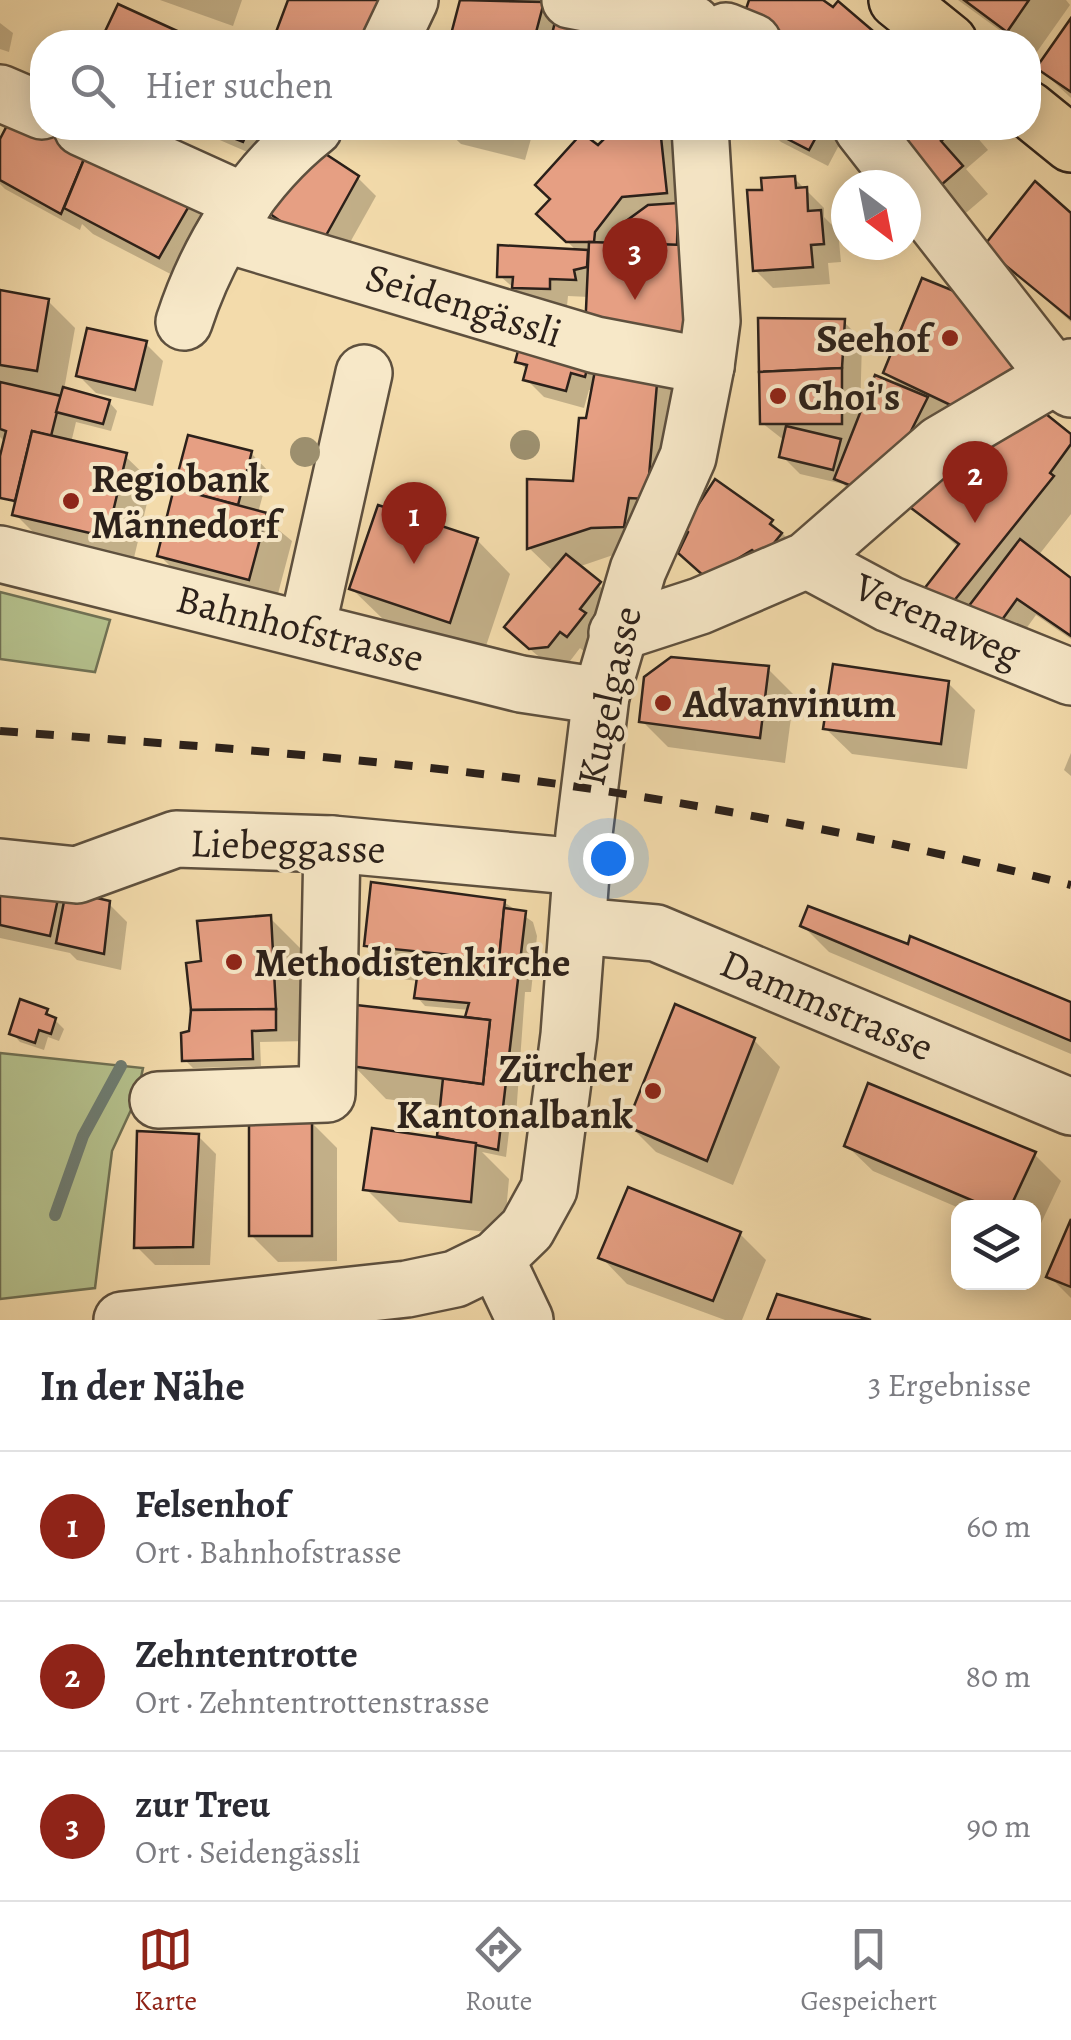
<!DOCTYPE html>
<html lang="de">
<meta charset="utf-8">
<style>
body{margin:0;font-family:Alegreya,serif;background:#f2f2f3;color:#2b2b33}
.controls{position:absolute;right:30px;bottom:30px;display:grid;overflow:hidden;border-radius:20px;box-shadow:0 5px 25px #0003}
.controls button{width:90px;height:90px;display:grid;place-items:center;padding:0;border:0;border-bottom:2px solid #e1e1e2;background:#fff;color:#2b2b33;font:50px sans-serif}
.compass{position:absolute;left:831px;top:170px;width:90px;height:90px;border-radius:50%;background:#fff;box-shadow:0 5px 25px #0003;rotate:148deg}
.you{position:absolute;left:608px;top:858px;width:35px;height:35px;margin:-25px;border:8px solid #fff;border-radius:50%;background:#1a73e8;box-shadow:0 0 0 15px #1a73e833}
.badge{display:grid;place-items:center;width:65px;height:65px;border-radius:50%;background:#8f2418;color:#fff;font-size:32px;font-weight:700}
.pin{position:absolute;translate:-50% -82px;filter:drop-shadow(0 2px 5px #0008)}
.pin::after{content:'';position:absolute;top:52px;width:35px;height:30px;background:inherit;clip-path:polygon(0 0,100% 0,50% 100%)}
.list{margin:0;padding:0;list-style:none}
h2{display:flex;justify-content:space-between;align-items:center;height:130px;margin:0;padding:0 40px;font-size:42px}
h2 small{font-size:32px;font-weight:400;color:#7c7c81}
.list li{display:grid;grid-template-columns:65px 1fr auto;gap:30px;align-items:center;box-sizing:border-box;height:150px;padding:0 40px;border-top:2px solid #e1e1e2}
.list b{display:block;font-size:38px;white-space:nowrap}
.list p{margin:0;font-size:32px;white-space:nowrap;color:#7c7c81}
.list em{font-size:32px;font-style:normal;color:#7c7c81}
.icon{flex:none;width:55px;height:55px;fill:none;stroke:currentColor;stroke-width:2;stroke-linecap:round;stroke-linejoin:round}
.map{position:relative;flex:none;width:1071px;height:1320px;overflow:hidden}
.search{position:absolute;background:#fff;box-shadow:0 5px 25px #0003;left:30px;right:30px;top:30px;height:110px;display:flex;align-items:center;gap:25px;box-sizing:border-box;padding:0 35px;border-radius:40px;color:#7c7c81;font-size:38px}
.sheet{height:580px;background:#fff}
nav{display:flex;justify-content:space-around;align-items:center;box-sizing:border-box;height:140px;border-top:2px solid #e1e1e2;background:#fff;font-size:28px;color:#7c7c81}
nav a{display:grid;justify-items:center;gap:5px}
nav .on{color:#8f2418}
.map>svg:first-child{display:block}
.green{fill:#b5c18d;stroke:#707154;stroke-width:2.5}
.shadow{fill:#0003;fill-rule:evenodd}
.lines{fill:none;stroke-linecap:round;stroke-linejoin:round}
.stream{stroke:#6f7d72;stroke-width:12}
.building{fill:#e69f83;stroke:#2c211a;stroke-width:2.5}
.minor-casing{stroke:#5e503e;stroke-width:60}
.major-casing{stroke:#2c211a;stroke-width:60}
.minor{stroke:#f7e8c8;stroke-width:55}
.major{stroke:#f3dbab;stroke-width:55}
.rail{stroke:#2c211a;stroke-width:8;stroke-dasharray:18 18;stroke-linecap:butt}
.tree{fill:#9c8f6e}
.poi-dot{fill:#8f2418;stroke:#f7e8c8;stroke-width:4}
.labels{text-anchor:middle;dominant-baseline:central;stroke-width:8;stroke-linejoin:round;paint-order:stroke}
.street-label{font-size:40px;fill:#2c211a;stroke:#f7e8c8}
.poi-label{font-size:40px;font-weight:bold;fill:#2c211a;stroke:#f7e8c8;text-anchor:start}
</style>
<div class="map">
<svg width="1071" height="1320" viewBox="0 0 1071 1320">
<rect width="100%" height="100%" fill="#f3dbab"/>
<filter id="stains"><feTurbulence type="fractalNoise" baseFrequency=".002" numOctaves="4"/><feColorMatrix values="0 0 0 0 .2 0 0 0 0 .09 0 0 0 0 .02 0 0 0 .5 -.17"/></filter>
<radialGradient id="worn" r=".72"><stop offset=".6" stop-color="#630" stop-opacity="0"/><stop offset="1" stop-color="#630" stop-opacity=".3"/></radialGradient>
<g class="green">
<path d="M 0,592 L 110,620 L 95,672 L 0,659 Z"/>
<path d="M 0,1053 L 143,1068 L 137,1097 L 112,1151 L 95,1288 L 0,1299 Z"/>
</g>
<g class="shadow">
<path d="M 160,0 L 242,0 L 233,26 Z"/>
<path d="M 291,0 L 414,42 L 290,42 L 279,31 Z"/>
<path d="M 462,0 L 565,0 L 665,42 L 448,42 ZM 544,5 L 561,9 L 558,19 Z"/>
<path d="M 752,0 L 814,0 L 834,10 L 838,5 L 883,42 L 752,42 Z"/>
<path d="M 958,0 L 1066,0 L 1070,5 L 1034,56 L 1028,52 L 1028,42 L 1016,42 Z"/>
<path d="M 119,7 L 185,37 L 190,42 L 103,42 Z"/>
<path d="M 1071,22 L 1071,98 L 1039,68 Z"/>
<path d="M 0,23 L 13,33 L 9,52 L 0,49 Z"/>
<path d="M 14,117 L 191,201 L 218,227 L 186,282 L 93,234 L 82,224 L 80,230 L 5,189 L 0,184 L 0,145 Z"/>
<path d="M 192,128 L 274,128 L 261,158 Z"/>
<path d="M 444,128 L 534,128 L 525,160 L 461,144 Z"/>
<path d="M 618,128 L 662,128 L 684,150 L 709,364 L 589,297 L 568,296 L 567,306 L 533,305 L 500,276 L 578,252 L 539,214 Z"/>
<path d="M 766,128 L 848,128 L 828,166 L 781,142 Z"/>
<path d="M 877,128 L 969,128 L 988,150 L 966,169 L 988,194 L 960,218 Z"/>
<path d="M 358,178 L 376,196 L 338,264 L 267,209 Z"/>
<path d="M 794,178 L 824,208 L 824,217 L 838,231 L 841,262 L 828,263 L 830,284 L 773,288 L 755,270 L 765,192 Z"/>
<path d="M 1071,216 L 1071,322 L 986,247 Z"/>
<path d="M 0,292 L 48,301 L 75,328 L 64,390 L 109,402 L 117,411 L 111,431 L 76,422 L 71,443 L 125,456 L 152,482 L 133,562 L 41,540 L 15,514 L 17,506 L 0,490 L 6,443 L 0,437 Z"/>
<path d="M 844,322 L 862,340 L 860,416 L 902,388 L 886,372 L 1051,396 L 855,496 L 843,484 L 800,474 L 782,456 L 785,441 L 762,423 Z"/>
<path d="M 145,343 L 163,361 L 153,406 L 96,393 L 78,375 Z"/>
<path d="M 518,361 L 657,374 L 684,401 L 619,553 L 578,567 L 617,602 L 586,653 L 580,648 L 567,665 L 550,666 L 525,645 L 554,572 L 529,548 L 575,483 L 594,391 L 589,390 L 584,408 L 544,397 L 526,379 L 528,371 Z"/>
<path d="M 1071,437 L 1071,514 L 1038,556 L 1071,582 L 1071,639 L 1036,615 L 1013,647 L 927,589 L 959,548 L 907,502 L 970,470 Z"/>
<path d="M 190,438 L 251,453 L 269,472 L 258,513 L 292,541 L 275,605 L 186,582 L 159,555 Z"/>
<path d="M 771,522 L 789,540 L 726,594 L 681,552 Z"/>
<path d="M 477,540 L 510,574 L 483,655 L 386,622 L 352,589 Z"/>
<path d="M 768,669 L 794,695 L 785,763 L 668,747 L 642,721 Z"/>
<path d="M 948,683 L 975,710 L 967,769 L 852,754 L 825,728 Z"/>
<path d="M 1071,753 L 1071,776 L 1064,770 Z"/>
<path d="M 0,889 L 58,897 L 66,904 L 109,904 L 127,922 L 121,970 L 77,960 L 70,953 L 0,938 Z"/>
<path d="M 504,902 L 533,922 L 537,936 L 531,992 L 525,992 L 516,1116 L 511,1115 L 506,1157 L 482,1152 L 509,1179 L 504,1234 L 399,1222 L 366,1189 L 446,1141 L 440,1135 L 442,1106 L 386,1099 L 353,1065 L 472,1021 L 470,1010 L 425,1006 L 417,997 L 419,981 L 400,979 L 367,946 Z"/>
<path d="M 270,918 L 303,951 L 308,1041 L 260,1042 L 261,1066 L 193,1068 L 184,1059 L 204,963 Z"/>
<path d="M 803,926 L 909,947 L 1071,1005 L 1071,1054 L 829,952 Z"/>
<path d="M 46,1011 L 64,1029 L 59,1041 L 48,1037 L 44,1050 L 20,1042 L 12,1033 Z"/>
<path d="M 754,1040 L 780,1067 L 733,1185 L 656,1152 L 629,1125 Z"/>
<path d="M 311,1122 L 337,1148 L 337,1261 L 278,1262 L 251,1235 Z"/>
<path d="M 198,1136 L 216,1154 L 210,1265 L 155,1265 L 137,1247 Z"/>
<path d="M 846,1145 L 1034,1154 L 1061,1181 L 1034,1238 L 1034,1208 L 959,1208 L 873,1171 Z"/>
<path d="M 1071,1225 L 1071,1298 L 1049,1276 Z"/>
<path d="M 740,1234 L 766,1260 L 742,1320 L 725,1320 L 627,1284 L 601,1257 Z"/>
</g>
<g class="lines">
<path class="stream" d="M 55,1215 L 83,1136 L 121,1066"/>
</g>
<g class="building">
<path d="M 288,0 L 393,0 L 379,42 L 298,42 L 276,32 Z"/>
<path d="M 460,0 L 544,2 L 534,40 L 517,36 L 515,42 L 449,42 Z"/>
<path d="M 749,0 L 823,0 L 833,7 L 838,1 L 886,42 L 765,42 L 738,33 Z"/>
<path d="M 964,0 L 1029,0 L 1007,32 Z"/>
<path d="M 118,4 L 186,35 L 183,42 L 100,42 Z"/>
<path d="M 559,6 L 652,42 L 550,42 Z"/>
<path d="M 1071,18 L 1071,92 L 1036,68 Z"/>
<path d="M 13,114 L 87,152 L 61,214 L 0,180 L 0,139 Z"/>
<path d="M 208,128 L 249,128 L 243,142 Z"/>
<path d="M 615,128 L 660,128 L 667,193 L 622,197 L 595,232 L 594,242 L 566,242 L 536,214 L 550,199 L 535,185 L 582,133 L 598,145 Z"/>
<path d="M 766,128 L 821,128 L 809,150 Z"/>
<path d="M 874,128 L 957,128 L 941,141 L 963,166 L 932,193 Z"/>
<path d="M 315,147 L 359,176 L 319,248 L 263,209 Z"/>
<path d="M 87,152 L 193,199 L 159,258 L 64,208 Z"/>
<path d="M 795,176 L 796,188 L 807,187 L 808,211 L 821,210 L 824,244 L 811,245 L 813,267 L 753,271 L 747,190 L 762,190 L 761,178 Z"/>
<path d="M 1035,181 L 1071,213 L 1071,319 L 983,247 Z"/>
<path d="M 678,203 L 677,246 L 620,244 L 622,224 L 648,205 Z"/>
<path d="M 589,242 L 685,245 L 683,339 L 585,332 Z"/>
<path d="M 498,245 L 588,250 L 587,267 L 574,270 L 576,280 L 550,279 L 550,289 L 512,288 L 513,277 L 497,277 Z"/>
<path d="M 922,278 L 981,302 L 1027,369 L 961,410 L 883,373 Z"/>
<path d="M 0,290 L 49,299 L 37,371 L 0,365 Z"/>
<path d="M 758,318 L 845,319 L 842,368 L 759,372 Z"/>
<path d="M 87,328 L 147,341 L 135,390 L 76,376 Z"/>
<path d="M 523,332 L 592,349 L 585,377 L 571,373 L 566,391 L 523,380 L 527,365 L 515,362 Z"/>
<path d="M 596,365 L 658,372 L 647,499 L 629,498 L 624,527 L 591,528 L 527,549 L 527,479 L 573,481 L 579,418 L 586,418 Z"/>
<path d="M 842,368 L 842,424 L 760,424 L 759,372 Z"/>
<path d="M 875,375 L 928,397 L 886,481 L 867,492 L 834,479 Z"/>
<path d="M 0,382 L 61,396 L 51,436 L 32,431 L 15,501 L 0,498 L 0,456 L 6,431 L 0,429 Z"/>
<path d="M 63,387 L 110,400 L 103,424 L 56,412 Z"/>
<path d="M 1046,414 L 1071,434 L 1071,444 L 1050,473 L 1054,476 L 949,607 L 924,589 L 959,544 L 903,502 L 931,468 L 948,480 L 963,461 L 970,466 L 995,431 Z"/>
<path d="M 786,426 L 841,439 L 833,470 L 779,457 Z"/>
<path d="M 32,431 L 127,453 L 107,537 L 12,515 Z"/>
<path d="M 188,435 L 252,451 L 238,505 L 174,488 Z"/>
<path d="M 715,479 L 773,520 L 770,524 L 782,533 L 762,558 L 752,550 L 706,578 L 678,553 L 688,532 L 683,528 Z"/>
<path d="M 174,488 L 267,513 L 249,580 L 157,556 Z"/>
<path d="M 378,505 L 478,538 L 450,623 L 349,589 Z"/>
<path d="M 1020,539 L 1071,578 L 1071,636 L 1017,599 L 994,631 L 965,611 Z"/>
<path d="M 566,554 L 601,582 L 580,609 L 586,613 L 567,637 L 560,632 L 548,647 L 529,649 L 504,627 Z"/>
<path d="M 671,657 L 769,666 L 760,738 L 639,722 L 644,677 Z"/>
<path d="M 833,664 L 949,681 L 941,744 L 823,729 Z"/>
<path d="M 371,882 L 505,900 L 499,960 L 364,946 Z"/>
<path d="M 0,886 L 59,894 L 50,936 L 0,925 Z"/>
<path d="M 66,891 L 110,901 L 104,954 L 56,943 Z"/>
<path d="M 808,906 L 908,944 L 910,936 L 1071,1002 L 1071,1041 L 800,926 Z"/>
<path d="M 504,908 L 526,911 L 498,1150 L 437,1136 L 443,1078 L 483,1084 L 490,1020 L 465,1017 L 469,1003 L 414,998 L 418,970 L 470,974 L 473,958 L 499,960 Z"/>
<path d="M 271,915 L 276,1009 L 191,1010 L 186,963 L 201,961 L 197,921 Z"/>
<path d="M 20,999 L 48,1009 L 46,1014 L 56,1018 L 51,1034 L 39,1030 L 35,1043 L 9,1034 Z"/>
<path d="M 675,1004 L 755,1038 L 707,1161 L 626,1126 Z"/>
<path d="M 356,1005 L 490,1020 L 483,1084 L 350,1066 Z"/>
<path d="M 276,1009 L 276,1030 L 252,1031 L 253,1059 L 182,1061 L 181,1033 L 189,1031 L 191,1010 Z"/>
<path d="M 868,1083 L 1036,1152 L 1010,1208 L 990,1208 L 844,1146 Z"/>
<path d="M 312,1119 L 312,1236 L 249,1236 L 249,1120 Z"/>
<path d="M 372,1128 L 476,1143 L 471,1202 L 363,1190 Z"/>
<path d="M 137,1131 L 199,1134 L 193,1247 L 134,1248 Z"/>
<path d="M 628,1187 L 741,1232 L 713,1301 L 598,1258 Z"/>
<path d="M 1071,1219 L 1071,1287 L 1046,1277 Z"/>
<path d="M 777,1294 L 871,1320 L 767,1320 Z"/>
</g>
<g class="lines">
<g class="minor-casing">
<g id="minor">
<path d="M 570,0 L 693,24"/>
<path d="M 726,31 L 753,42"/>
<path d="M 390,42 L 410,0"/>
<path d="M 0,93 L 42,111"/>
<path d="M 82,128 L 245,202"/>
<path d="M 862,128 L 1057,378 L 1071,389"/>
<path d="M 224,234 L 596,345 L 706,366"/>
<path d="M 184,322 C 208,248 253,176 314,128"/>
<path d="M 0,554 L 521,684 L 601,696"/>
<path d="M 807,560 L 889,604 L 1071,677"/>
<path d="M 307,628 L 364,373"/>
<path d="M 617,633 L 700,606 L 807,560 L 940,444 L 1071,367"/>
<path d="M 0,867 L 77,875 L 176,839 L 332,844 L 581,867"/>
<path d="M 578,926 L 656,933 L 1071,1107"/>
<path d="M 158,1100 L 327,1094 L 332,844"/>
<path d="M 496,1259 L 525,1320"/>
<path d="M 122,1320 L 407,1289 L 455,1279 L 496,1259 L 527,1229 L 549,1189 L 569,1035 L 584,834 L 601,696 L 638,570 L 688,457 L 706,366 L 712,321 L 700,128"/>
</g>
</g>
<g class="major-casing">
<g id="major">
<path d="M 897,0 L 949,42"/>
<path d="M 1028,109 L 1071,144"/>
</g>
</g>
<use href="#minor" class="minor"/>
<use href="#major" class="major"/>
<path class="rail" d="M 0,731 C 186,745 373,758 558,784 C 731,809 902,843 1071,885"/>
</g>
<g class="tree">
<circle cx="525" cy="445" r="15"/>
<circle cx="305" cy="452" r="15"/>
</g>
<g class="poi-dot">
<circle cx="950" cy="338" r="10"/>
<circle cx="778" cy="396" r="10"/>
<circle cx="71" cy="501" r="10"/>
<circle cx="663" cy="703" r="10"/>
<circle cx="234" cy="962" r="10"/>
<circle cx="653" cy="1091" r="10"/>
</g>
<g class="labels">
<g class="street-label">
<text transform="translate(464 305) rotate(17)">Seidengässli</text>
<text transform="translate(938 620) rotate(24)">Verenaweg</text>
<text transform="translate(300 628) rotate(14)">Bahnhofstrasse</text>
<text transform="translate(609 696) rotate(-78)">Kugelgasse</text>
<text transform="translate(288 846) rotate(2)">Liebeggasse</text>
<text transform="translate(827 1005) rotate(23)">Dammstrasse</text>
</g>
<g class="poi-label">
<text x="930" y="338" text-anchor="end">Seehof</text>
<text x="798" y="396">Choi's</text>
<text x="91" y="478">Regiobank<tspan x="91" dy="46">Männedorf</tspan></text>
<text x="683" y="703">Advanvinum</text>
<text x="254" y="962">Methodistenkirche</text>
<text x="633" y="1068" text-anchor="end">Zürcher<tspan x="633" dy="46">Kantonalbank</tspan></text>
</g>
</g>
<rect width="100%" height="100%" filter="url(#stains)"/>
<rect width="100%" height="100%" fill="url(#worn)"/>
</svg>
<div class="controls">
<button><svg class="icon" aria-label="layers" viewBox="0 0 24 24"><path d="M12 4l9 5-9 5-9-5zM3 14l9 5 9-5"/></svg></button>
</div>
<svg class="compass" viewBox="-18 -18 36 36"><path d="M0-13l5 13h-10z" fill="#e53935"/><path d="M0 13l5-13h-10z" fill="#7c7c81"/></svg>
<div class="you"></div>
<div class="pin badge" style="left:414px;top:564px">1</div>
<div class="pin badge" style="left:975px;top:523px">2</div>
<div class="pin badge" style="left:635px;top:300px">3</div>
<div class="search"><svg class="icon" aria-label="search" viewBox="0 0 24 24"><circle cx="10" cy="10" r="6"/><path d="M15 15l6 6"/></svg>Hier suchen</div>
</div>
<section class="sheet">
<h2>In der Nähe<small>3 Ergebnisse</small></h2>
<ul class="list">
<li><span class="badge">1</span><div><b>Felsenhof</b><p>Ort · Bahnhofstrasse</p></div><em>60 m</em></li>
<li><span class="badge">2</span><div><b>Zehntentrotte</b><p>Ort · Zehntentrottenstrasse</p></div><em>80 m</em></li>
<li><span class="badge">3</span><div><b>zur Treu</b><p>Ort · Seidengässli</p></div><em>90 m</em></li>
</ul>
</section>
<nav>
<a class="on"><svg class="icon" aria-label="map" viewBox="0 0 24 24"><path d="M3 6l6-2 6 2 6-2v14l-6 2-6-2-6 2zM9 4v14M15 6v14"/></svg>Karte</a>
<a><svg class="icon" aria-label="directions" viewBox="0 0 24 24"><path d="M12 3l9 9-9 9-9-9zM9 14v-3h6M13 9l2 2-2 2"/></svg>Route</a>
<a><svg class="icon" aria-label="saved" viewBox="0 0 24 24"><path d="M7 4h10v16l-5-4-5 4z"/></svg>Gespeichert</a>
</nav>
